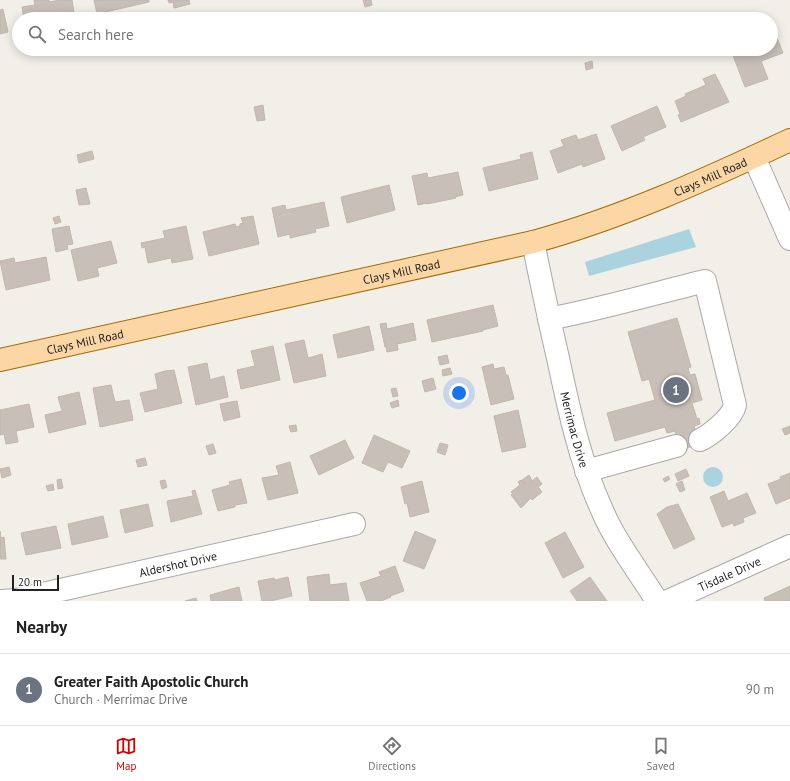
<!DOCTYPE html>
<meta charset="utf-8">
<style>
body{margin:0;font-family:"PT Sans",sans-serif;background:#f6f6f6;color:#222}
.scale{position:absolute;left:12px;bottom:10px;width:47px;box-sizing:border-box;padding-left:4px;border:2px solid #222;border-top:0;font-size:11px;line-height:14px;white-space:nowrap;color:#222;-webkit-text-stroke:3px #fff;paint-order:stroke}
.you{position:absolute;left:459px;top:393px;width:14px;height:14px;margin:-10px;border:3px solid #fff;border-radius:50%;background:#1a73e8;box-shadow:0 0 0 6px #1a73e833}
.badge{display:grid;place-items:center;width:26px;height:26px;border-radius:50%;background:#d40000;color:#fff;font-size:13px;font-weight:700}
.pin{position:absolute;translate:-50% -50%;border:2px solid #fff;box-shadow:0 1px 4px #0006}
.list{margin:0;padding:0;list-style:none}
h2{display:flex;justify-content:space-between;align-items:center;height:52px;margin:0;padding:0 16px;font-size:17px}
h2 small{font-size:13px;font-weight:400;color:#767676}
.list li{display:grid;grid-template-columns:26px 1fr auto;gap:12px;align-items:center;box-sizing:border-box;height:72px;padding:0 16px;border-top:1px solid #e0e0e0}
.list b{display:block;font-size:15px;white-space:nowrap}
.list p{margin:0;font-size:13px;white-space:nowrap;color:#767676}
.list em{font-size:13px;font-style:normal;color:#767676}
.icon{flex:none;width:22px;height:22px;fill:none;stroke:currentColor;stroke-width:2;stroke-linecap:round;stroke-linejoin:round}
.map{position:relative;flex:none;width:790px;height:601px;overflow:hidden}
.search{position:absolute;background:#fff;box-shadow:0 2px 10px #0003;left:12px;right:12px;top:12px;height:44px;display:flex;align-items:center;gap:10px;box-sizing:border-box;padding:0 14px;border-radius:22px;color:#767676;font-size:15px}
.sheet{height:124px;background:#fff}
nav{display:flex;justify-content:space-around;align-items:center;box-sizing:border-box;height:56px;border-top:1px solid #e0e0e0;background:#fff;font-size:11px;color:#767676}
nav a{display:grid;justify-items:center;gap:2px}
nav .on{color:#d40000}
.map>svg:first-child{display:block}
.water{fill:#aad3df}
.building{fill:#c7bfb8;stroke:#c4b6ab}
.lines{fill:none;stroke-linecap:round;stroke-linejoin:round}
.minor-casing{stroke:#a9a9a9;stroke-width:24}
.major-casing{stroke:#a06b00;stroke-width:24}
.minor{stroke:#fff;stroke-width:22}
.major{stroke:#fcd6a4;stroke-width:22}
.labels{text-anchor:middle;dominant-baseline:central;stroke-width:3.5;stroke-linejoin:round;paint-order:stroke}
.street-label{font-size:12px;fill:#222;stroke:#fff}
</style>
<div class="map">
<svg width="790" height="601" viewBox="0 0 790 601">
<rect width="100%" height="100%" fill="#f2efe9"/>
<g class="water">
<path d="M 689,229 L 696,247 L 589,276 L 585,262 Z"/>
<circle cx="713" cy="477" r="10"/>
</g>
<g class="building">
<path d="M 34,0 L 49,0 L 49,2 L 60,0 L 72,0 L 75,19 L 24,19 L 22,7 L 35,5 Z"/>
<path d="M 94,0 L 149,0 L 149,2 L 97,14 Z"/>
<path d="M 168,0 L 189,0 L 190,4 L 174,8 L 173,2 L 169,3 Z"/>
<path d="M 363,0 L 371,0 L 372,5 L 365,7 Z"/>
<path d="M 3,9 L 8,32 L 0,34 L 0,10 Z"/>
<path d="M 775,33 L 783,53 L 761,61 L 768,79 L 745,87 L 731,50 L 771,49 L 771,35 Z"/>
<path d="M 592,61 L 593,68 L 586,70 L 585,63 Z"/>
<path d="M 715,74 L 729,102 L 681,122 L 678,115 L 680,114 L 675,101 L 686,96 L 685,94 L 706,85 L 703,79 Z"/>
<path d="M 263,105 L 265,120 L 257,121 L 254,107 Z"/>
<path d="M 657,106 L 666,127 L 643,137 L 645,140 L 622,151 L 611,126 Z"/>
<path d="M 596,134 L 605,159 L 583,167 L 582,164 L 558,173 L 550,151 L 564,146 L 561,140 L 576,135 L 578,140 Z"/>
<path d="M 92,151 L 94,159 L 79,163 L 77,155 Z"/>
<path d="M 532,152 L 538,179 L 489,191 L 483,168 L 521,159 L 520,155 Z"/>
<path d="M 458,172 L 463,195 L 455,197 L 456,198 L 427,204 L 427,203 L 418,205 L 412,176 L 427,173 L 428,178 Z"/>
<path d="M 389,185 L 395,210 L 347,223 L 341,197 Z"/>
<path d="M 86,188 L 90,204 L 79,205 L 76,190 Z"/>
<path d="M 324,202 L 329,226 L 315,229 L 316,232 L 290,238 L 290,234 L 278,237 L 272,208 L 285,205 L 286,210 Z"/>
<path d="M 59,216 L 61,222 L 55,224 L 53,218 Z"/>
<path d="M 253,216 L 259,244 L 209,256 L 203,232 L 235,224 L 236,227 L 240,226 L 240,224 L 243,223 L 241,218 Z"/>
<path d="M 69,226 L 73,244 L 67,245 L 68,249 L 56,252 L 52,229 Z"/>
<path d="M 186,226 L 193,259 L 172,263 L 171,258 L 148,263 L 145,247 L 142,248 L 141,243 L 165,238 L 163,231 Z"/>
<path d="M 111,241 L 117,263 L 97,268 L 99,276 L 78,281 L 71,250 Z"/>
<path d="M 46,257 L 50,280 L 6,290 L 0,261 L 14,258 L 15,263 Z"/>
<path d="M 493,305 L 498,326 L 483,330 L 483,331 L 432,342 L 427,320 Z"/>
<path d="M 677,318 L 691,367 L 688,368 L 690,375 L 695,374 L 702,400 L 692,403 L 697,419 L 699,418 L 700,424 L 694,426 L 699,444 L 680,450 L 675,431 L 667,433 L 665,427 L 615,441 L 607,413 L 655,400 L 649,379 L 642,381 L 628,332 Z"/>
<path d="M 386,323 L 387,329 L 413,323 L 416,340 L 397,344 L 398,350 L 387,352 L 386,347 L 385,347 L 380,324 Z"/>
<path d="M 369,326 L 374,350 L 338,358 L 333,335 Z"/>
<path d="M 304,340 L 308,358 L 322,354 L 326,376 L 294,383 L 285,344 Z"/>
<path d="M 273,346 L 280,380 L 241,389 L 237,370 L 255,366 L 251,351 Z"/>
<path d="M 447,355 L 449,363 L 440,365 L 438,357 Z"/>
<path d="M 207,363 L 210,379 L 209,380 L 224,376 L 228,397 L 196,405 L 188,367 Z"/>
<path d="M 493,364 L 494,369 L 504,367 L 506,375 L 508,375 L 514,399 L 491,405 L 482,367 Z"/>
<path d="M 450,368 L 452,374 L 443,376 L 442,370 Z"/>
<path d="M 174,370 L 182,403 L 145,412 L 140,393 L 158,389 L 155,374 L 165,371 Z"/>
<path d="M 433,378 L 436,389 L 425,392 L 422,381 Z"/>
<path d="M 111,385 L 115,402 L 129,400 L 133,420 L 100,427 L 93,388 Z"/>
<path d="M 396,388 L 398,396 L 393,397 L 391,389 Z"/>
<path d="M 79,392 L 86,424 L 49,433 L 45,415 L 62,411 L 58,397 Z"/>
<path d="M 398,400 L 399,406 L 392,408 L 390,403 Z"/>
<path d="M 237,401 L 240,417 L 224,421 L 220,404 Z"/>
<path d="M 29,404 L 34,427 L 16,431 L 18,442 L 6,444 L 4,434 L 0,435 L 0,410 Z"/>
<path d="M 518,410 L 526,447 L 502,452 L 494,416 Z"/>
<path d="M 296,425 L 297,431 L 291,432 L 289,426 Z"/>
<path d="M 790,426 L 790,433 L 785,435 L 782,429 Z"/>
<path d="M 374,435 L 410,451 L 402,468 L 388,462 L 383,472 L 362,463 Z"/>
<path d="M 345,440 L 354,458 L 319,475 L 310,456 Z"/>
<path d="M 440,443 L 448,445 L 445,455 L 437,452 Z"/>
<path d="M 213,444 L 216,453 L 209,455 L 206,446 Z"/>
<path d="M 145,458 L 147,465 L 138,467 L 136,460 Z"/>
<path d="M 290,462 L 298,493 L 268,500 L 262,478 L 279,475 L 276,466 Z"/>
<path d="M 9,467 L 11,475 L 2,478 L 0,469 Z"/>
<path d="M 686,469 L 689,476 L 678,481 L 675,474 Z"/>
<path d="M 790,473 L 790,498 L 776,504 L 768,484 L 781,479 L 780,477 Z"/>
<path d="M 529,475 L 532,481 L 537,477 L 542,484 L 538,487 L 542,492 L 532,500 L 531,498 L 521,508 L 511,495 L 513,493 L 511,492 L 520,485 L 518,482 L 521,480 L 525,484 L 522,480 Z"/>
<path d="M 668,476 L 670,479 L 665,482 L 663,479 Z"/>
<path d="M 61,479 L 63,488 L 58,489 L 57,480 Z"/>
<path d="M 241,479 L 247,503 L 235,505 L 235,507 L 218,511 L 212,490 L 230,485 L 229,482 Z"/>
<path d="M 165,480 L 167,487 L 162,489 L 160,481 Z"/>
<path d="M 422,481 L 429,512 L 410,517 L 407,503 L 405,504 L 401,487 Z"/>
<path d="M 682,481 L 685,490 L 680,492 L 676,484 Z"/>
<path d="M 53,484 L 54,490 L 48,491 L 46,486 Z"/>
<path d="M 195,490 L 202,514 L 171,522 L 167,501 L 193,496 L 192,491 Z"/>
<path d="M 724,491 L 728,501 L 747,493 L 756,513 L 743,518 L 744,522 L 734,526 L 733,523 L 722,527 L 710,497 Z"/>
<path d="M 148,504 L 153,526 L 125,533 L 120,510 Z"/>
<path d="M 678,504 L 695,539 L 674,549 L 657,514 L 667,507 Z"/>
<path d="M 103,516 L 108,537 L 72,545 L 68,524 Z"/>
<path d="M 56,526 L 61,548 L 26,555 L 21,533 Z"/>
<path d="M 0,531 L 1,538 L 4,537 L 6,559 L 0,559 Z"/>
<path d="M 415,531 L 436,540 L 424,569 L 403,561 Z"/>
<path d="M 565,532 L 584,567 L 563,578 L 545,543 Z"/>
<path d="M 395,566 L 404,591 L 390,596 L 391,597 L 381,601 L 367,601 L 360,583 L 381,576 L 379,572 Z"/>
<path d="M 329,574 L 330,585 L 346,583 L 349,601 L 310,601 L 307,577 Z"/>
<path d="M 288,577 L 292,596 L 271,601 L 262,601 L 258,581 L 274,578 L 275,580 Z"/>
<path d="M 590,577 L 607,601 L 577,601 L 570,591 Z"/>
<path d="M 790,586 L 790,601 L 765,601 L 764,598 Z"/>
<path d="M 239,587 L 242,601 L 211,601 L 210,595 Z"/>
<path d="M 196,598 L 197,601 L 185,601 Z"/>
</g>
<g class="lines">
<g class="minor-casing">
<g id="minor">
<path d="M 754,157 L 790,239"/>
<path id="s1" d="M 533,242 C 541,281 549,320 558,358 C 569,410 580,462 602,510 C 615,541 639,572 657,601"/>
<path d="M 549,319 C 601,309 653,294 705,281 L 735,405 C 732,418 712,434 700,440"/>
<path d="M 586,471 L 676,446"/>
<path id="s2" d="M 2,601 L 16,600 L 354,524"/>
<path id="s3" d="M 668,601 L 790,546"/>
</g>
</g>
<g class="major-casing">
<g id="major">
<path id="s4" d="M 0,360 L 533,242 C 621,218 707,179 790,140"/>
</g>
</g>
<use href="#minor" class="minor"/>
<use href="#major" class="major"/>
</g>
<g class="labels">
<g class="street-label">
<text stroke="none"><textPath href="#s4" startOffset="735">Clays Mill Road</textPath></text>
<text stroke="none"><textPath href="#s4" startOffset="411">Clays Mill Road</textPath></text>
<text stroke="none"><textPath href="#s4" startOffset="87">Clays Mill Road</textPath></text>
<text stroke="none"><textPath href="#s1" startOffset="192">Merrimac Drive</textPath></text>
<text stroke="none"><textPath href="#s2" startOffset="180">Aldershot Drive</textPath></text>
<text stroke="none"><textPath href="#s3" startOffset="67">Tisdale Drive</textPath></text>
</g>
</g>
</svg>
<div class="scale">20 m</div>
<div class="you"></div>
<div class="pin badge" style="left:676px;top:390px;background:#6b7280">1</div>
<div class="search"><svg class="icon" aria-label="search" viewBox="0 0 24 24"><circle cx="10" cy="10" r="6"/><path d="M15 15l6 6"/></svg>Search here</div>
</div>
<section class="sheet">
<h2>Nearby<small></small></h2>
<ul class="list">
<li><span class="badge" style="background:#6b7280">1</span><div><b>Greater Faith Apostolic Church</b><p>Church · Merrimac Drive</p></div><em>90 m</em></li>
</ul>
</section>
<nav>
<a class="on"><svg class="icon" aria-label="map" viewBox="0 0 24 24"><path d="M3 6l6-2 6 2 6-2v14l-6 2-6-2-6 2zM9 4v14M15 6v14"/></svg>Map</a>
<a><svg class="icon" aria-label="directions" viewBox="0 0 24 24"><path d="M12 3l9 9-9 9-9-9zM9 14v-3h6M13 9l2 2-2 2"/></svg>Directions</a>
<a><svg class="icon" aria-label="saved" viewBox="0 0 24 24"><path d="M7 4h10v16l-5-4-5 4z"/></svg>Saved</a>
</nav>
